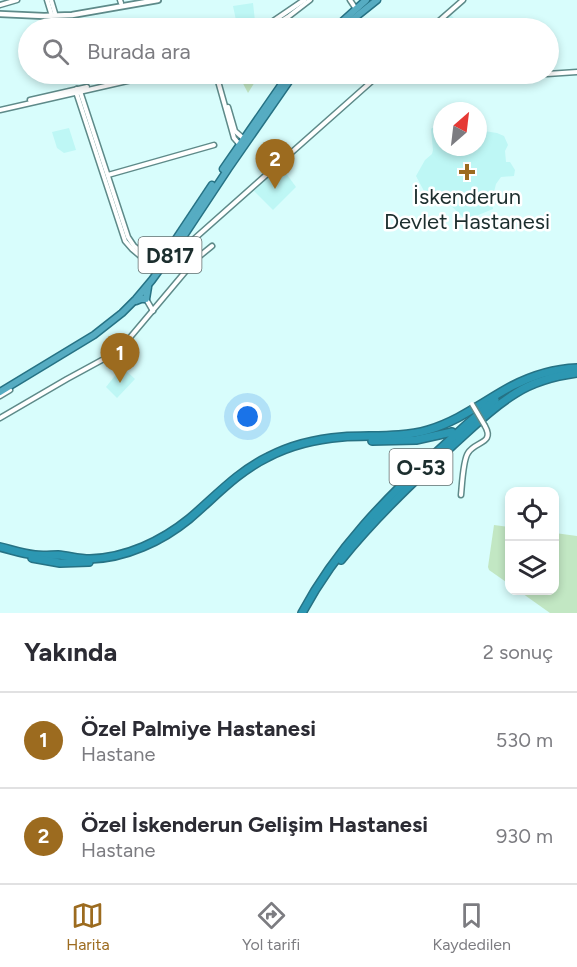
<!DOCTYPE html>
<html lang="tr">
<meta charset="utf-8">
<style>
body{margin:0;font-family:Figtree,sans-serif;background:#f2f2f3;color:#2b2b33}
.controls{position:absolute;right:18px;bottom:18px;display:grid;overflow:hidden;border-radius:12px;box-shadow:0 3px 9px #0003}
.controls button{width:54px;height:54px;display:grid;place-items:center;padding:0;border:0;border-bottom:2px solid #e1e1e2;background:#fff;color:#2b2b33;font:30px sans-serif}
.compass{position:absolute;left:433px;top:102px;width:54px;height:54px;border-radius:50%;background:#fff;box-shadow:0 3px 9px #0003;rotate:28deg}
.you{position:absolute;left:248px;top:417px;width:21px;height:21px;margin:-15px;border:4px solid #fff;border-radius:50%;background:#1a73e8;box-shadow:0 0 0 9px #1a73e833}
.badge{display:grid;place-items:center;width:39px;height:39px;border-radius:50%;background:#9c6b1f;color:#fff;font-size:20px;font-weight:700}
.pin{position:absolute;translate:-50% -50px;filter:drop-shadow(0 2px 3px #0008)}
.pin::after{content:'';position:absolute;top:32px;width:21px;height:18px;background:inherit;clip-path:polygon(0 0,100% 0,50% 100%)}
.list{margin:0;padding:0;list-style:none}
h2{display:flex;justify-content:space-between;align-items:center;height:78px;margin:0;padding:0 24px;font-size:26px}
h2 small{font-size:20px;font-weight:400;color:#7c7c81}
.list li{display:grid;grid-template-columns:39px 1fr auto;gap:18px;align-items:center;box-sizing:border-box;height:96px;padding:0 24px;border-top:2px solid #e1e1e2}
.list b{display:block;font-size:22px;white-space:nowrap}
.list p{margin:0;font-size:20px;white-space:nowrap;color:#7c7c81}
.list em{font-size:20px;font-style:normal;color:#7c7c81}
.icon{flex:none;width:33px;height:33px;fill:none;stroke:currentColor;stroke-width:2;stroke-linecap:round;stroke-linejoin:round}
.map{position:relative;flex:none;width:577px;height:613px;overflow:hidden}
.search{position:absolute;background:#fff;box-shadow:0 3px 9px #0003;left:18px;right:18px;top:18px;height:66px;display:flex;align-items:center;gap:15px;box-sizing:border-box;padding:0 21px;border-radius:33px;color:#7c7c81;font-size:22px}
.sheet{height:270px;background:#fff}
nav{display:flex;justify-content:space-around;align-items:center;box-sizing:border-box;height:84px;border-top:2px solid #e1e1e2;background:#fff;font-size:16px;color:#7c7c81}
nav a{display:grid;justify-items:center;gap:3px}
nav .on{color:#9c6b1f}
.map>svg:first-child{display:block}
.built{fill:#bef7f5}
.green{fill:#c2e7c3}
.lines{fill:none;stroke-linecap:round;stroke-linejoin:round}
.tertiary-casing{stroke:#5e8a89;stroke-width:7}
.secondary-casing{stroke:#5e8a89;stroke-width:8}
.trunk-casing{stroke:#267284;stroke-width:9}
.motorway-casing{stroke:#267284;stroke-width:10}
.tertiary{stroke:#fff;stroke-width:4}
.secondary{stroke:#fff;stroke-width:4.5}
.trunk{stroke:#56acc2;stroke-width:6}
.motorway{stroke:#2c97b2;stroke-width:7}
.tertiary-bridge-casing{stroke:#5e8a89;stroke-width:7;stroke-linecap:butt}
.tertiary-bridge{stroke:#fff;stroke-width:4}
.poi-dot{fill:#9c6b1f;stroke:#fff;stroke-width:2}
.labels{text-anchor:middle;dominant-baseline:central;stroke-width:5;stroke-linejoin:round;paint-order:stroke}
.shield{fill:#fff;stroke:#606d6d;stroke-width:1.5}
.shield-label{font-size:21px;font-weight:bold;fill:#1c2e2e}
.poi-label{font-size:22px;fill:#1c2e2e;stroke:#fff}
</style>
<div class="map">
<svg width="577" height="613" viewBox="0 0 577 613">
<rect width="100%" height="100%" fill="#d8fdfc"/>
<g class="built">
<path d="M 253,3 L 255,21 L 246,20 L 237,25 L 233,6 Z"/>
<path d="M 451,15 L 463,28 L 437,27 Z"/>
<path d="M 442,125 L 442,147 L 478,147 L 478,130 L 497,133 L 504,136 L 508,145 L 505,151 L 506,162 L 510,162 L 515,170 L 514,176 L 501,177 L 496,184 L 492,200 L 493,209 L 466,220 L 446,201 L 438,199 L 434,195 L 424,191 L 416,176 L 425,160 L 432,154 L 433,150 L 431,129 L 432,128 L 441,127 Z"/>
<path d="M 69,128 L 76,150 L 64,153 L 57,148 L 52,132 Z"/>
<path d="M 280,165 L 296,187 L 273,210 L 254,191 Z"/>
<path d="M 122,367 L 135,379 L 117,398 L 106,387 Z"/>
</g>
<g class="green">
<path d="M 238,74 L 260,74 L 248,93 Z"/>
<path d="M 494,525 L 509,527 L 509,584 L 489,570 L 488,567 Z"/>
<path d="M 555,533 L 577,536 L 577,613 L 550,613 L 519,591 L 554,590 Z"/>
</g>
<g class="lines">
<g class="tertiary-casing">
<g id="tertiary">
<path d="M 47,0 L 51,13"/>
<path d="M 51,0 L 55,13"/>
<path d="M 120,0 L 121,3"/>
<path d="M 350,0 L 356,9"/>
<path d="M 0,5 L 17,0"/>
<path d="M 263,28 L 304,0"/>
<path d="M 270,28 L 288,17 L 310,0"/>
<path d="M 431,28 L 463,0"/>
<path d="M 216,74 L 234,138 L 241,146"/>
<path d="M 542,74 L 547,74 L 577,72"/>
<path d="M 132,77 L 147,74"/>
<path d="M 77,89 L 76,92 L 125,241 L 132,249 L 158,271"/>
<path d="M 77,89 L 80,91 L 128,237 L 134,246 L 160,268"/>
<path d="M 30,100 L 87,87"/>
<path d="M 228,107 L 235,131 L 244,139"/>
<path d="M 0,110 L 158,74"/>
<path d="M 108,175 L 214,145"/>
<path d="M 167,260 L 176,255 L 380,74"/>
<path d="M 146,299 L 153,311"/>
<path d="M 0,396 L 10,390"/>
<path d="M 0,418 L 67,379 L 113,354 L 122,347 L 196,259 L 212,246"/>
<path d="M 461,495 C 462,485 463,460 468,453 C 475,441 495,444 485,426"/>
</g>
</g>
<g class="secondary-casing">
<path id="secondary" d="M 0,14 L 44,16 L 72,15 L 158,0"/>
</g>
<g class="trunk-casing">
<g id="trunk">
<path d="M 335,28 L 366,0"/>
<path d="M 342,28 L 377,0"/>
<path d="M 223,169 L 284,81"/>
<path d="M 166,254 L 212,185"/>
<path d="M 136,301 L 141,299 L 146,299 L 148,287"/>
<path d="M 0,392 L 94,335 L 122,313 L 136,299 L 152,280 L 181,240 L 228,169 L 294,74"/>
</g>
</g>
<g class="motorway-casing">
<g id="motorway">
<path d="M 372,441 L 416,440 L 452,432"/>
<path d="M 0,547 C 12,550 23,554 35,555 C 43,556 51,555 58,555 C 69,556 79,559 90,559 C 126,558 162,541 189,519 C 215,497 237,472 268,457 C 291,445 316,439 342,437 C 371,435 400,438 428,430 C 459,421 484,401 512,386 C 533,375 554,369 577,368"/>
<path d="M 32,558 L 60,563 L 89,562"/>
<path d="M 341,560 C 375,518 413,482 453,445 C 473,427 493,407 516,393 C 535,381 555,376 577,373"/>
<path d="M 302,613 C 336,549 387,497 440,449 C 458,432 476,416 495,400"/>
</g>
</g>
<use href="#tertiary" class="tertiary"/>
<use href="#secondary" class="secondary"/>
<use href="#trunk" class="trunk"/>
<use href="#motorway" class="motorway"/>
<g class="tertiary-bridge-casing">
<path id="tertiary-bridge" d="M 472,404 L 485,426"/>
</g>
<use href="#tertiary-bridge" class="tertiary-bridge"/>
</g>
<path class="poi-dot" d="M464 163h6v6h6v6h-6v6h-6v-6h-6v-6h6z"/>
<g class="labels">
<g class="shield">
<rect x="138.5" y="237" width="63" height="36" rx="4.5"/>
<rect x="389.5" y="449" width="63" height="36" rx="4.5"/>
</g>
<g class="shield-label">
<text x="170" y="255">D817</text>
<text x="421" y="467">O-53</text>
</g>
<g class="poi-label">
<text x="467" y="196">İskenderun<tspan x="467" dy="25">Devlet Hastanesi</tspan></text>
</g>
</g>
</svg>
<div class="controls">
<button><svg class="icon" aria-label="locate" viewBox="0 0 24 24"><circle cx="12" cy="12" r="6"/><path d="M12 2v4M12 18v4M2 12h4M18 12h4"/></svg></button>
<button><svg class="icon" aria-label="layers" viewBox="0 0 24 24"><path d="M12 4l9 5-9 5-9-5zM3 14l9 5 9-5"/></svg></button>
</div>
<svg class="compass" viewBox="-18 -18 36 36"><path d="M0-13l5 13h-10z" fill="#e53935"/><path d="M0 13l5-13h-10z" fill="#7c7c81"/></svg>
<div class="you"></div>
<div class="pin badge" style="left:120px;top:383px">1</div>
<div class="pin badge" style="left:275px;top:189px">2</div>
<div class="search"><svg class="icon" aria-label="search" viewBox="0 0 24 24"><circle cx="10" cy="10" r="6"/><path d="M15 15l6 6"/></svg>Burada ara</div>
</div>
<section class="sheet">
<h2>Yakında<small>2 sonuç</small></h2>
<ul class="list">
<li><span class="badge">1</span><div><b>Özel Palmiye Hastanesi</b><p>Hastane</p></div><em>530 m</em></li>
<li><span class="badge">2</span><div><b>Özel İskenderun Gelişim Hastanesi</b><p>Hastane</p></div><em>930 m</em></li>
</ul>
</section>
<nav>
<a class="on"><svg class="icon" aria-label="map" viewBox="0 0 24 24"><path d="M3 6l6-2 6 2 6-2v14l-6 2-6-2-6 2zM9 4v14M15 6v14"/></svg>Harita</a>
<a><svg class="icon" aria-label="directions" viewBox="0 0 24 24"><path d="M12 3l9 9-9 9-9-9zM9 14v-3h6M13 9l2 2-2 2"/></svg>Yol tarifi</a>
<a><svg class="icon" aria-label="saved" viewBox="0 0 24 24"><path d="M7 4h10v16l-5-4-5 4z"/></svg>Kaydedilen</a>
</nav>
